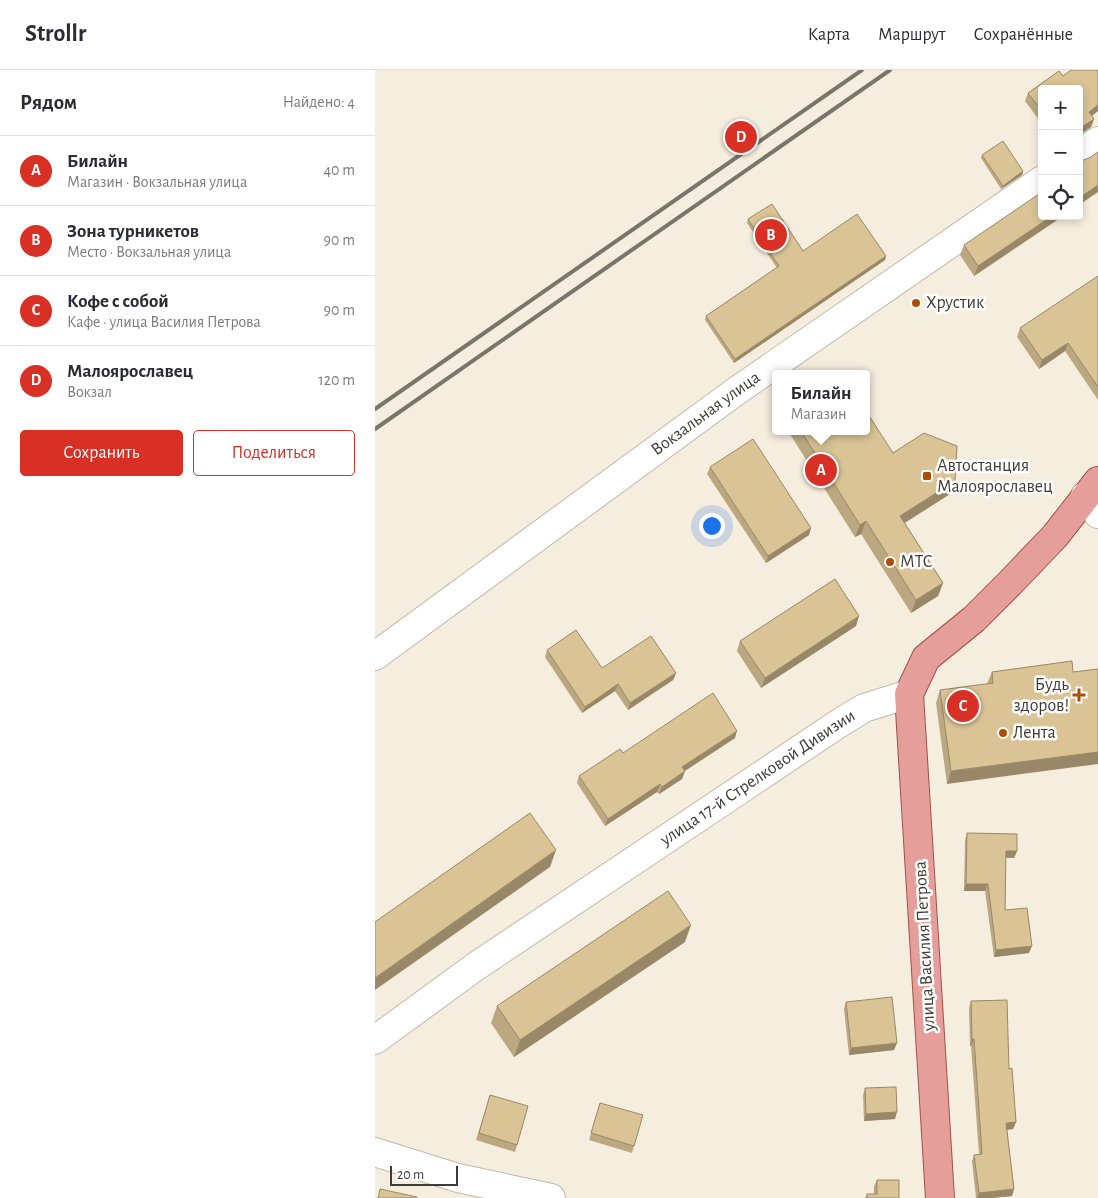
<!DOCTYPE html>
<html lang="ru">
<meta charset="utf-8">
<style>
body{margin:0;font-family:"Alegreya Sans",sans-serif;background:#f2f2f3;color:#2b2b33}
.controls{position:absolute;right:15px;top:15px;display:grid;overflow:hidden;border-radius:5px;box-shadow:0 2px 8px #0003}
.controls button{width:45px;height:45px;display:grid;place-items:center;padding:0;border:0;border-bottom:1px solid #e1e1e2;background:#fff;color:#2b2b33;font:25px sans-serif}
.scale{position:absolute;left:15px;bottom:12px;width:68px;box-sizing:border-box;padding-left:5px;border:2px solid #3f3c35;border-top:0;font-size:14px;line-height:18px;white-space:nowrap;color:#3f3c35;-webkit-text-stroke:4px #fff;paint-order:stroke}
.you{position:absolute;left:336px;top:455px;width:18px;height:18px;margin:-12px;border:4px solid #fff;border-radius:50%;background:#1a73e8;box-shadow:0 0 0 8px #1a73e833}
.badge{display:grid;place-items:center;width:32px;height:32px;border-radius:50%;background:#d93025;color:#fff;font-size:16px;font-weight:700}
.pin{position:absolute;translate:-50% -50%;border:2px solid #fff;box-shadow:0 1px 5px #0006}
.popup{position:absolute;left:397px;top:300px;width:98px;height:65px;box-sizing:border-box;display:grid;place-content:center;border-radius:5px;background:#fff;filter:drop-shadow(0 1px 4px #0005);font-size:16px;white-space:nowrap;color:#7c7c81}
.popup b{font-size:19px;color:#2b2b33}
.popup::after{content:'';position:absolute;left:50%;top:100%;margin-left:-10px;border:10px solid transparent;border-top-color:#fff}
.list{margin:0;padding:0;list-style:none}
h2{display:flex;justify-content:space-between;align-items:center;height:65px;margin:0;padding:0 20px;font-size:21px}
h2 small{font-size:16px;font-weight:400;color:#7c7c81}
.list li{display:grid;grid-template-columns:32px 1fr auto;gap:15px;align-items:center;box-sizing:border-box;height:70px;padding:0 20px;border-top:1px solid #e1e1e2}
.list b{display:block;font-size:19px;white-space:nowrap}
.list p{margin:0;font-size:16px;white-space:nowrap;color:#7c7c81}
.list em{font-size:16px;font-style:normal;color:#7c7c81}
.actions{display:flex;gap:10px;padding:15px 20px}
.actions a{flex:1;padding:11px 0;border:1px solid #d93025;border-radius:5px;text-align:center;font-size:18px;color:#d93025}
.actions .main{background:#d93025;color:#fff}
.icon{flex:none;width:28px;height:28px;fill:none;stroke:currentColor;stroke-width:2;stroke-linecap:round;stroke-linejoin:round}
.map{position:relative;flex:none;width:723px;height:1128px;overflow:hidden}
header{display:flex;align-items:center;gap:30px;box-sizing:border-box;height:70px;padding:0 25px;background:#fff;border-bottom:1px solid #e1e1e2}
header strong{font-size:24px}
nav{display:flex;gap:28px;margin-inline-start:auto;font-size:18px}
main{display:flex}
aside{flex:1;background:#fff}
.map>svg:first-child{display:block}
.lines{fill:none;stroke-linecap:round;stroke-linejoin:round}
.minor-casing{stroke:#c1b9aa;stroke-width:30}
.major-casing{stroke:#a1524c;stroke-width:30}
.minor{stroke:#fff;stroke-width:28}
.major{stroke:#e69e9b;stroke-width:28}
.rail{stroke:#7a756b;stroke-width:4}
.wall{fill:#bba880}
.shaded-wall{fill:#998868}
.building{fill:#dac395;stroke:#998868}
.poi-dot{fill:#ad4d03;stroke:#fff;stroke-width:2}
.labels{text-anchor:middle;dominant-baseline:central;stroke-width:5;stroke-linejoin:round;paint-order:stroke}
.poi-label{font-size:18px;fill:#3f3c35;stroke:#fff;text-anchor:start}
.street-label{font-size:18px;fill:#3f3c35;stroke:#fff}
</style>
<header>
<strong>Strollr</strong>
<nav><a>Карта</a><a>Маршрут</a><a>Сохранённые</a></nav>
</header>
<main>
<aside>
<h2>Рядом<small>Найдено: 4</small></h2>
<ul class="list">
<li><span class="badge">A</span><div><b>Билайн</b><p>Магазин · Вокзальная улица</p></div><em>40 m</em></li>
<li><span class="badge">B</span><div><b>Зона турникетов</b><p>Место · Вокзальная улица</p></div><em>90 m</em></li>
<li><span class="badge">C</span><div><b>Кофе с собой</b><p>Кафе · улица Василия Петрова</p></div><em>90 m</em></li>
<li><span class="badge">D</span><div><b>Малоярославец</b><p>Вокзал</p></div><em>120 m</em></li>
</ul>
<div class="actions"><a class="main">Сохранить</a><a>Поделиться</a></div>
</aside>
<div class="map">
<svg width="723" height="1128" viewBox="0 0 723 1128">
<rect width="100%" height="100%" fill="#f5eddd"/>
<g class="lines">
<g class="minor-casing">
<g id="minor">
<path d="M 704,84 L 723,71"/>
<path d="M 710,426 L 723,444"/>
<path id="s1" d="M 0,586 L 360,322 L 667,110"/>
<path id="s2" d="M 0,970 L 100,897 L 463,654 L 489,638 L 534,624"/>
<path d="M 0,1082 L 83,1108 L 176,1128"/>
</g>
</g>
<g class="major-casing">
<path id="major" d="M 565,1128 L 534,624 L 551,588 L 599,549 L 636,512 L 680,466 L 723,411"/>
</g>
<use href="#minor" class="minor"/>
<use href="#major" class="major"/>
<g class="rail">
<path d="M 0,339 L 487,0"/>
<path d="M 0,359 L 515,0"/>
</g>
</g>
<g class="wall">
<path d="M 696,0 L 723,0 L 723,41 L 717,46 L 719,49 L 716,57 L 704,65 L 704,19 L 667,19 L 667,54 L 650,31 L 653,23 L 684,1 L 688,6 Z"/>
<path d="M 607,85 L 648,101 L 647,105 L 626,119 L 606,88 Z"/>
<path d="M 667,146 L 688,146 L 599,206 L 585,185 L 589,175 Z"/>
<path d="M 373,149 L 428,181 L 511,186 L 510,190 L 359,293 L 330,250 L 331,246 L 402,198 L 372,153 Z"/>
<path d="M 723,206 L 723,330 L 690,281 L 664,299 L 642,267 L 645,258 Z"/>
<path d="M 413,361 L 491,361 L 518,383 L 575,424 L 530,453 L 568,513 L 563,526 L 536,543 L 486,464 L 480,467 Z"/>
<path d="M 335,397 L 434,465 L 391,493 L 332,404 Z"/>
<path d="M 481,556 L 386,618 L 362,581 L 365,571 Z"/>
<path d="M 172,580 L 227,598 L 301,603 L 298,610 L 253,640 L 240,621 L 207,643 L 170,587 Z"/>
<path d="M 697,591 L 572,714 L 561,633 L 565,620 L 612,614 L 617,602 Z"/>
<path d="M 360,668 L 310,701 L 307,709 L 284,724 L 282,722 L 230,756 L 202,713 L 204,706 L 248,683 Z"/>
<path d="M 592,763 L 642,781 L 639,788 L 631,788 L 630,840 L 654,883 L 619,887 L 610,821 L 589,821 L 590,770 Z"/>
<path d="M 310,872 L 139,987 L 116,953 L 122,936 Z"/>
<path d="M 596,931 L 634,999 L 641,1052 L 638,1059 L 632,1060 L 639,1119 L 637,1126 L 616,1128 L 601,1128 L 597,1091 L 599,1085 L 604,1084 L 596,976 L 595,976 L 594,938 Z"/>
<path d="M 471,932 L 519,980 L 474,985 L 469,939 Z"/>
<path d="M 490,1018 L 520,1049 L 489,1051 L 488,1025 Z"/>
<path d="M 115,1025 L 142,1075 L 140,1082 L 101,1070 Z"/>
<path d="M 225,1033 L 259,1076 L 257,1083 L 214,1070 Z"/>
<path d="M 502,1110 L 524,1128 L 490,1128 L 492,1124 L 499,1124 L 499,1116 Z"/>
</g>
<g class="shaded-wall">
<path d="M 723,35 L 723,41 L 711,50 L 714,42 Z"/>
<path d="M 719,49 L 716,57 L 704,65 L 704,59 Z"/>
<path d="M 648,101 L 647,105 L 626,119 L 628,116 Z"/>
<path d="M 723,115 L 723,122 L 704,135 L 704,128 Z"/>
<path d="M 677,146 L 688,146 L 599,206 L 603,196 Z"/>
<path d="M 511,186 L 510,190 L 359,293 L 360,289 Z"/>
<path d="M 693,273 L 690,281 L 664,299 L 667,290 Z"/>
<path d="M 580,411 L 575,424 L 521,458 L 525,446 Z"/>
<path d="M 491,451 L 486,464 L 480,467 L 485,455 Z"/>
<path d="M 436,458 L 434,465 L 391,493 L 393,486 Z"/>
<path d="M 568,513 L 563,526 L 536,543 L 541,530 Z"/>
<path d="M 484,546 L 481,556 L 386,618 L 390,608 Z"/>
<path d="M 301,603 L 298,610 L 253,640 L 255,633 Z"/>
<path d="M 243,614 L 240,621 L 207,643 L 210,637 Z"/>
<path d="M 362,661 L 360,668 L 305,704 L 307,697 Z"/>
<path d="M 723,682 L 723,694 L 572,714 L 576,701 Z"/>
<path d="M 310,701 L 307,709 L 284,724 L 287,717 Z"/>
<path d="M 285,714 L 282,722 L 230,756 L 233,749 Z"/>
<path d="M 181,780 L 175,797 L 0,920 L 0,908 Z"/>
<path d="M 631,781 L 642,781 L 639,788 L 628,787 Z"/>
<path d="M 591,814 L 613,814 L 610,821 L 589,821 Z"/>
<path d="M 316,855 L 310,872 L 139,987 L 145,970 Z"/>
<path d="M 657,876 L 654,883 L 619,887 L 621,880 Z"/>
<path d="M 597,969 L 599,969 L 596,976 L 595,976 Z"/>
<path d="M 522,973 L 519,980 L 474,985 L 476,978 Z"/>
<path d="M 522,1042 L 520,1049 L 489,1051 L 491,1044 Z"/>
<path d="M 641,1052 L 638,1059 L 629,1060 L 631,1053 Z"/>
<path d="M 639,1119 L 637,1126 L 616,1128 L 602,1128 L 604,1123 Z"/>
</g>
<g class="building">
<path d="M 696,0 L 723,0 L 723,35 L 714,42 L 719,49 L 704,59 L 704,19 L 667,19 L 667,41 L 653,23 L 684,1 L 688,6 Z"/>
<path d="M 628,71 L 648,101 L 628,116 L 607,85 Z"/>
<path d="M 723,82 L 723,115 L 704,128 L 704,96 L 707,94 L 704,90 L 704,89 L 709,90 L 716,87 Z"/>
<path d="M 667,122 L 667,146 L 677,146 L 603,196 L 589,175 Z"/>
<path d="M 397,134 L 428,181 L 482,144 L 511,186 L 360,289 L 331,246 L 404,196 L 373,149 Z"/>
<path d="M 723,206 L 723,317 L 693,273 L 667,290 L 645,258 Z"/>
<path d="M 491,341 L 518,383 L 549,363 L 582,376 L 580,411 L 525,446 L 568,513 L 541,530 L 491,451 L 485,455 L 426,361 L 491,361 Z"/>
<path d="M 378,369 L 436,458 L 393,486 L 335,397 Z"/>
<path d="M 460,509 L 484,546 L 390,608 L 365,571 Z"/>
<path d="M 201,560 L 227,598 L 276,566 L 301,603 L 255,633 L 243,614 L 210,637 L 172,580 Z"/>
<path d="M 697,591 L 698,602 L 723,599 L 723,682 L 576,701 L 565,620 L 618,613 L 617,602 Z"/>
<path d="M 338,623 L 362,661 L 307,697 L 310,701 L 287,717 L 285,714 L 233,749 L 204,706 L 245,679 L 248,683 Z"/>
<path d="M 155,743 L 181,780 L 0,908 L 0,852 Z"/>
<path d="M 592,763 L 642,764 L 642,781 L 631,781 L 630,840 L 652,838 L 657,876 L 621,880 L 613,814 L 591,814 Z"/>
<path d="M 293,821 L 316,855 L 145,970 L 122,936 Z"/>
<path d="M 517,927 L 522,973 L 476,978 L 471,932 Z"/>
<path d="M 632,930 L 634,999 L 637,998 L 641,1052 L 631,1053 L 639,1119 L 604,1123 L 599,1085 L 607,1084 L 599,969 L 597,969 L 596,931 Z"/>
<path d="M 521,1017 L 522,1042 L 491,1044 L 490,1018 Z"/>
<path d="M 115,1025 L 153,1036 L 142,1075 L 104,1063 Z"/>
<path d="M 225,1033 L 268,1045 L 259,1076 L 216,1063 Z"/>
<path d="M 502,1110 L 524,1110 L 524,1128 L 492,1128 L 492,1124 L 502,1124 Z"/>
<path d="M 5,1119 L 42,1127 L 42,1128 L 3,1128 Z"/>
</g>
<g class="poi-dot">
<circle cx="541" cy="233" r="5"/>
<rect x="547" y="401" width="10" height="10" rx="2.5"/>
<circle cx="515" cy="492" r="5"/>
<path d="M701.5 617.5h5v5h5v5h-5v5h-5v-5h-5v-5h5z"/>
<circle cx="628" cy="663" r="5"/>
</g>
<g class="labels">
<g class="poi-label">
<text x="551" y="233">Хрустик</text>
<text x="562" y="396">Автостанция<tspan x="562" dy="21">Малоярославец</tspan></text>
<text x="525" y="492">МТС</text>
<text x="694" y="615" text-anchor="end">Будь<tspan x="694" dy="21">здоров!</tspan></text>
<text x="638" y="663">Лента</text>
</g>
<g class="street-label">
<text stroke="none"><textPath href="#s1" startOffset="410">Вокзальная улица</textPath></text>
<text stroke="none"><textPath href="#s2" startOffset="464">улица 17-й Стрелковой Дивизии</textPath></text>
<text transform="translate(550 876) rotate(-93)">улица Василия Петрова</text>
</g>
</g>
</svg>
<div class="controls">
<button>+</button>
<button>−</button>
<button><svg class="icon" aria-label="locate" viewBox="0 0 24 24"><circle cx="12" cy="12" r="6"/><path d="M12 2v4M12 18v4M2 12h4M18 12h4"/></svg></button>
</div>
<div class="scale">20 m</div>
<div class="you"></div>
<div class="pin badge" style="left:446px;top:400px">A</div>
<div class="popup"><b>Билайн</b>Магазин</div>
<div class="pin badge" style="left:396px;top:165px">B</div>
<div class="pin badge" style="left:588px;top:636px">C</div>
<div class="pin badge" style="left:366px;top:67px">D</div>
</div>
</main>
